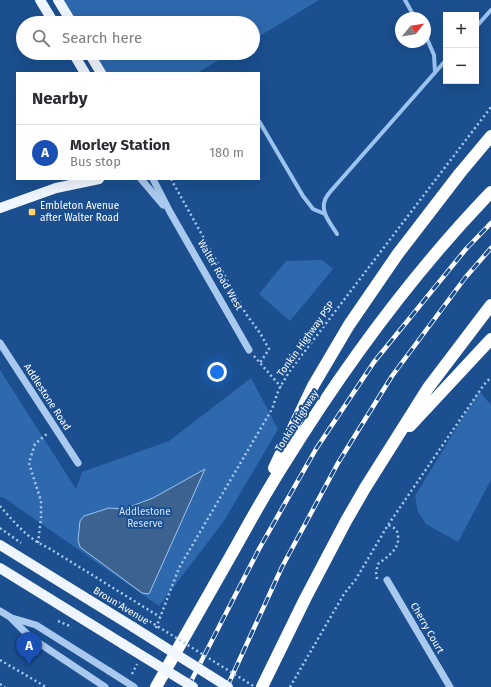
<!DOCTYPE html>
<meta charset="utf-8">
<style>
body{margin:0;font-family:"Fira Sans",sans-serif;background:#f2f2f3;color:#2b2b33}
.controls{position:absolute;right:12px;top:12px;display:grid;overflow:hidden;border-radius:0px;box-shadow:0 4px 16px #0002}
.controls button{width:36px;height:36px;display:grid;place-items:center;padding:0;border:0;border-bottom:1px solid #e1e1e2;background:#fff;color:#2b2b33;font:20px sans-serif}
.compass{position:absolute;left:395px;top:12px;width:36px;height:36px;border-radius:50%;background:#fff;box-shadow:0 4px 16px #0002;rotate:60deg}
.you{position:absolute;left:217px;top:372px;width:14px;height:14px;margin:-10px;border:3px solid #fff;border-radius:50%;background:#1a73e8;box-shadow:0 0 0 6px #1a73e833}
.badge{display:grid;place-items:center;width:26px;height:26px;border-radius:50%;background:#0f766e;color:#fff;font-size:13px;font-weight:700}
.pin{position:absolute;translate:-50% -33px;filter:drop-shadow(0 1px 2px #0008)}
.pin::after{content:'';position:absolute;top:21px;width:14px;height:12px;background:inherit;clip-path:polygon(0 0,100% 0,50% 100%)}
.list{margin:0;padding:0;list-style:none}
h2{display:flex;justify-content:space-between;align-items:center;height:52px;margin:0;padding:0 16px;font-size:17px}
h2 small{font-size:13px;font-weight:400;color:#7c7c81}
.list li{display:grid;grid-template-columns:26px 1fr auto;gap:12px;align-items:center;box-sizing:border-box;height:56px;padding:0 16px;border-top:1px solid #e1e1e2}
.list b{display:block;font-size:15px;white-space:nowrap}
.list p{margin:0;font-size:13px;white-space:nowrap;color:#7c7c81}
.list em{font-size:13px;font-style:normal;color:#7c7c81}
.icon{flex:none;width:22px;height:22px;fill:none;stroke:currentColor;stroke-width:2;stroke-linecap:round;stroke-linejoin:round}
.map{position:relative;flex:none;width:491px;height:687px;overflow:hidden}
.search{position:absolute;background:#fff;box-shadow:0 4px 16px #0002;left:16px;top:16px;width:244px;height:44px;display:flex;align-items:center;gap:10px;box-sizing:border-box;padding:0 14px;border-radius:22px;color:#7c7c81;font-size:15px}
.panel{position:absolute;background:#fff;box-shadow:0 4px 16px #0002;left:16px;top:72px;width:244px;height:108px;border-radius:0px}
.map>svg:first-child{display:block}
.green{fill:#2e69ad}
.water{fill:#3c6290;stroke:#9cc4f0}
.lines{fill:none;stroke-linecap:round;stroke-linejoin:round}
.stream{stroke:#9cc4f0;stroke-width:4}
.path{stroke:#a9c9ee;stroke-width:2.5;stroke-dasharray:2 3;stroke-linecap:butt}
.minor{stroke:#a9c9ee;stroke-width:7}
.major{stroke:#f0f6ff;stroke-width:10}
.highway{stroke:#fff;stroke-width:12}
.rail-casing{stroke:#fff;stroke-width:4.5}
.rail{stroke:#1b4f8f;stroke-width:3;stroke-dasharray:9;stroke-linecap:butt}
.path-bridge{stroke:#a9c9ee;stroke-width:2.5;stroke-dasharray:2 3;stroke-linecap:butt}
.minor-bridge{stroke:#a9c9ee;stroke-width:7}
.major-bridge{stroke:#f0f6ff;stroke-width:10}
.poi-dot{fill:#ffd166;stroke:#1b4f8f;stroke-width:1.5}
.labels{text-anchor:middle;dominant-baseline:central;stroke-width:4;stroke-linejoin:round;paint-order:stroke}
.poi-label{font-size:10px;fill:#fff;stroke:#1b4f8f;text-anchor:start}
.street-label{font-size:10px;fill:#fff;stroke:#1b4f8f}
.park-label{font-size:10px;fill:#cfe3fa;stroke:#1b4f8f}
</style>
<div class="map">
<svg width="491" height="687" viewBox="0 0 491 687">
<rect width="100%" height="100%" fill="#1b4f8f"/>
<g class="green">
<path d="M 64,0 L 319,0 L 253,40 L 253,23 L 78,23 Z"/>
<path d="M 95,53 L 231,53 L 197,73 L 106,73 Z"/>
<path d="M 322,260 L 333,269 L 290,321 L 259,294 L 286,261 Z"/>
<path d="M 0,370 L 76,489 L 82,472 L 169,441 L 251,378 L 278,429 L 224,521 L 159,606 L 3,497 L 0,497 Z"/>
<path d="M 479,391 L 491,405 L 491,480 L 458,542 L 426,524 L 418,512 L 415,496 Z"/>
</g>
<path class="water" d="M 205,469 L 149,594 L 142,593 L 80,547 L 78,540 L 80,521 L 84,516 L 109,508 L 124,509 L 153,498 Z"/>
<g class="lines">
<g class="stream">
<path d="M 405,0 L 415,18"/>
<path d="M 476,27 L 491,10"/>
<path d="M 425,34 L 434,55 L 435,72"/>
<path d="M 259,121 L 303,196 L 313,209 L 325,214"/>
<path d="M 337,234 C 331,224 320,212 325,200 C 327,194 333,189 337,184 L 446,60"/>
</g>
<g class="path">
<path d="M 171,179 L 246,314 L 260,333 L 269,349 L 260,363"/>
<path d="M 254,356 L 281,387"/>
<path d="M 0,506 C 14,522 28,539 47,547 L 160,617"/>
<path d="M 0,528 L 21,543"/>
<path d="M 38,543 L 41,518 L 41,501 L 29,463 L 35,444 L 48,433"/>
<path d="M 377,579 L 376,572 L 378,564 C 387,557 400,549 398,536 C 398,530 394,527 388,525"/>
<path d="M 97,589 L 141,616"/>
<path d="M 58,621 L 72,627"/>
<path d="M 156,628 L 179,568 L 272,409 L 279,389 L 289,372 L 491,107"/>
<path d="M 0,660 L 46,687"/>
<path d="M 132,674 L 137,664"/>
<path d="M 0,684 L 5,687"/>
<path d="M 290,687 L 344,594 L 356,579 L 388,525 L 483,386 L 491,377"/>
</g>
<g class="minor">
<path d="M 141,179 L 163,205"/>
<path d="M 153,179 L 170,212 L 249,350"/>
<path d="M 0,343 L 78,463"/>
<path d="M 387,580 L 450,687"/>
<path d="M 0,611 L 10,617 L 30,637 L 105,687"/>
<path d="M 12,618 L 36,625 L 109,671"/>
</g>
<g class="major">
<path d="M 40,0 L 54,23"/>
<path d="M 58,0 L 72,23"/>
<path d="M 73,53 L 85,73"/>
<path d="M 89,53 L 101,73"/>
<path d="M 0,208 L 56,188 L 99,179"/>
<path d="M 0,545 L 133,627"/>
<path d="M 0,568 L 123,644"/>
</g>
<g class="highway">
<path d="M 410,426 L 491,339"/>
<path d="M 274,468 L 313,386 L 349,325 L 397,255 L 460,173 L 491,136"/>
<path d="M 156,687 C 182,641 208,596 234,550 C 250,521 266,492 284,464 C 344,367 412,274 491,192"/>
<path d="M 262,687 L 305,599 L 346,521 L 365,488 L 428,388 L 491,305"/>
</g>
<g class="rail-casing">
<g id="rail">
<path d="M 188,687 L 259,549 L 316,449 L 374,362 L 466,249 L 491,223"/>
<path d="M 227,687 L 282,567 L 338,463 L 392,376 L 465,278 L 491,248"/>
</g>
</g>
<use href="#rail" class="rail"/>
<path class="path-bridge" d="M 141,616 L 255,687"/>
<path class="minor-bridge" d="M 109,671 L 134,687"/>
<g class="major-bridge">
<path d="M 133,627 L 228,687"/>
<path d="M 123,644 L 193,687"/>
</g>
</g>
<rect class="poi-dot" x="28" y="208" width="8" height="8" rx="2"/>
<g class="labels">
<g class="poi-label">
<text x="40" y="206">Embleton Avenue<tspan x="40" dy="12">after Walter Road</tspan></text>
</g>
<g class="street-label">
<text transform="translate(220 275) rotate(60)">Walter Road West</text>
<text transform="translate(306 339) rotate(-54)">Tonkin Highway PSP</text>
<text transform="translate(47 397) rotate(57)">Addlestone Road</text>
<text transform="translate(297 421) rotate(-57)">Tonkin Highway</text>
<text transform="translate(121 606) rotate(31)">Broun Avenue</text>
<text transform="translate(427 628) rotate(60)">Cherry Court</text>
</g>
<g class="park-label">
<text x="145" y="512">Addlestone<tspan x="145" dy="12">Reserve</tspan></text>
</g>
</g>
</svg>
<div class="controls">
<button>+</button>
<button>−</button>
</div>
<svg class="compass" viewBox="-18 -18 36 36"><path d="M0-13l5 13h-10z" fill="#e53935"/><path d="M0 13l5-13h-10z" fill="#7c7c81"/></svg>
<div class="you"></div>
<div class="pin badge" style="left:29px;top:665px;background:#1a4fb4">A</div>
<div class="search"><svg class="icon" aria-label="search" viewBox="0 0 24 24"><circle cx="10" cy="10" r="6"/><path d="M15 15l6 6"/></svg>Search here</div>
<section class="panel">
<h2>Nearby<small></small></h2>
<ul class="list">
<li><span class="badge" style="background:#1a4fb4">A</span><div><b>Morley Station</b><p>Bus stop</p></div><em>180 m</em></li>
</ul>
</section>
</div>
